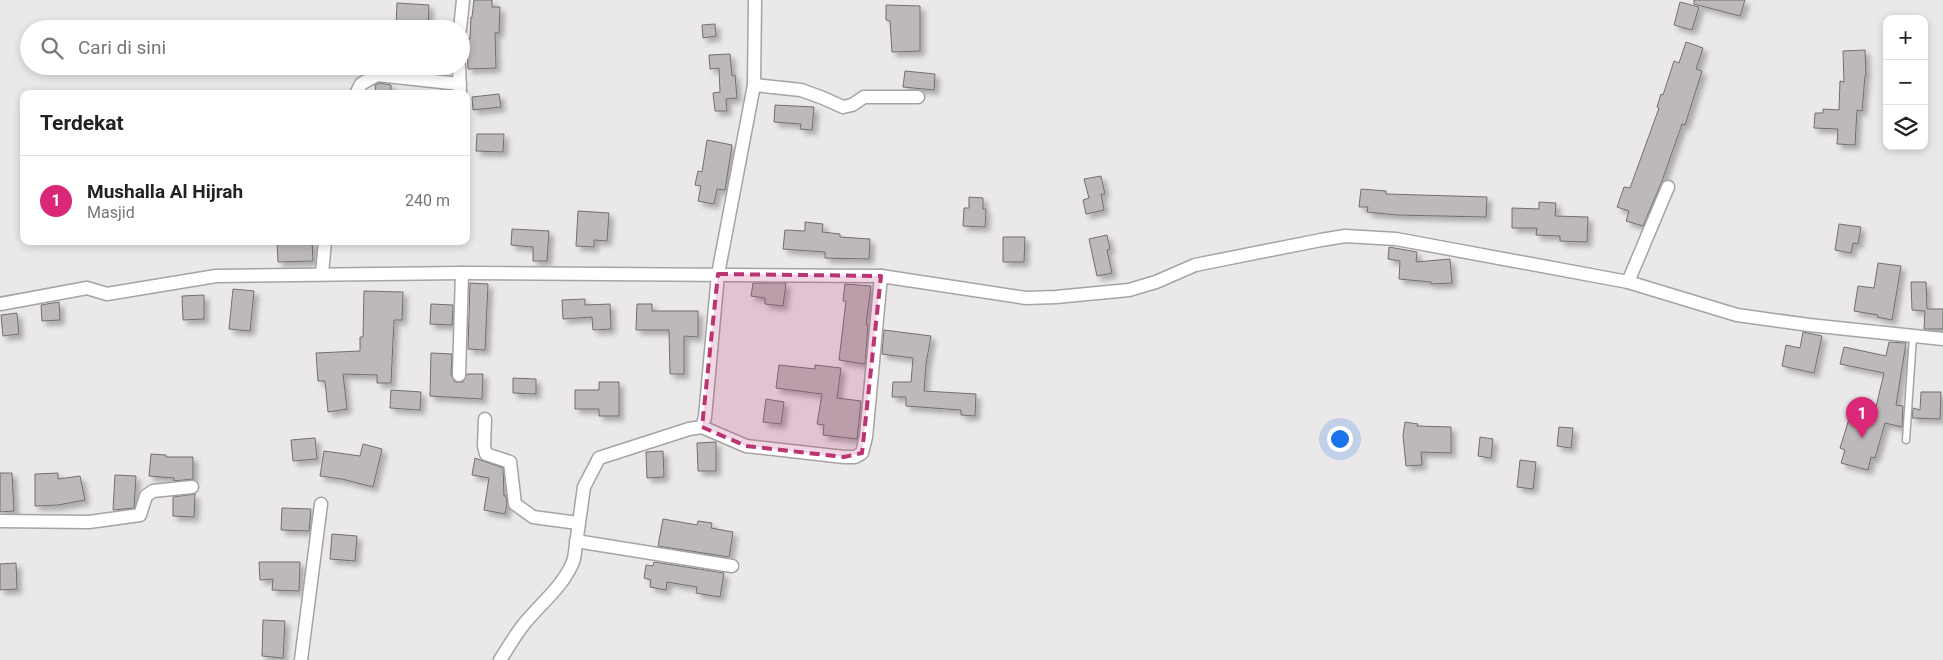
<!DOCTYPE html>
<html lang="id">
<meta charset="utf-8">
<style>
body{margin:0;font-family:Roboto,sans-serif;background:#f2f2f2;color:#222}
.controls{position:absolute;right:15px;top:15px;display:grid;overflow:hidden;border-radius:10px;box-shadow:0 2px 8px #0003}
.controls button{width:45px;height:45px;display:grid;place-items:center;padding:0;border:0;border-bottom:1px solid #e0e0e0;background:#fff;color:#222;font:25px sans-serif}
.you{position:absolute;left:1339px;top:438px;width:18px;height:18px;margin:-12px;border:4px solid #fff;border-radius:50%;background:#1a73e8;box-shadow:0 0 0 8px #1a73e833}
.badge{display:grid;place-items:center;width:32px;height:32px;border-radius:50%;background:#db2777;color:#fff;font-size:16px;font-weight:700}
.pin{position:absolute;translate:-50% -41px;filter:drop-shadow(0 1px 2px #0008)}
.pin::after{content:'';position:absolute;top:26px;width:18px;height:15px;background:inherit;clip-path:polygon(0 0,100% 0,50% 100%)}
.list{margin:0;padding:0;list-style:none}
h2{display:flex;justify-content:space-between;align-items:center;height:65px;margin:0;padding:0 20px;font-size:21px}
h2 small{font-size:16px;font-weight:400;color:#767676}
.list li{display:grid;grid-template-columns:32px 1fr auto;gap:15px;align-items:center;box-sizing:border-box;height:90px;padding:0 20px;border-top:1px solid #e0e0e0}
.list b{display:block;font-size:19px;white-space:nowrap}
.list p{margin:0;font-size:16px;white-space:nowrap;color:#767676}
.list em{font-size:16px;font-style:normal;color:#767676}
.icon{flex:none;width:28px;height:28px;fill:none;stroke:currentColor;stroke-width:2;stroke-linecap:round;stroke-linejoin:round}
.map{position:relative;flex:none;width:1943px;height:660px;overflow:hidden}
.search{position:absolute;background:#fff;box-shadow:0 2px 8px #0003;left:20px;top:20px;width:450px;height:55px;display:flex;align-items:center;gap:12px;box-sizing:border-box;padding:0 18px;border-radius:28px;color:#767676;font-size:19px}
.panel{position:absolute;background:#fff;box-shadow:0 2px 8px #0003;left:20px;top:90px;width:450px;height:155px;border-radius:10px}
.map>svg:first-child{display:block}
.building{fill:#bdb9ba;stroke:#726f70;filter:url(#shadow)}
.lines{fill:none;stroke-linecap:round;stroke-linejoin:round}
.lane-casing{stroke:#a6a3a4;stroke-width:9}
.street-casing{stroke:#a6a3a4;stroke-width:15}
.lane{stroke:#fff;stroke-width:6}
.street{stroke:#fff;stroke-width:12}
.marked{fill:#bb3474;fill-opacity:0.2;stroke:#bb3474;stroke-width:4;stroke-dasharray:10 6;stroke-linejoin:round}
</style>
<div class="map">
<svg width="1943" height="660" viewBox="0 0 1943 660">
<defs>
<filter id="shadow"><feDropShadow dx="4.5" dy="4.5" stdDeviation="2.5" flood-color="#0004"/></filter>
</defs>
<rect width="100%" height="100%" fill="#ebe8e9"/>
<g class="building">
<path d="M 474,0 L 492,0 L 492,7 L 500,7 L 499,33 L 495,33 L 496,68 L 468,69 L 467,39 L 470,39 L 471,17 L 472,17 Z"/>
<path d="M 1694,0 L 1745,0 L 1740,16 L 1694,4 Z"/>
<path d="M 1680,2 L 1699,7 L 1692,30 L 1674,25 Z"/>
<path d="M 397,3 L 429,5 L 428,29 L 396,29 Z"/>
<path d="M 886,5 L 920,6 L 920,51 L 892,52 L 890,21 L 886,20 Z"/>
<path d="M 715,24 L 716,36 L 703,38 L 702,25 Z"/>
<path d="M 1686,42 L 1703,48 L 1696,69 L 1702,71 L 1685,125 L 1682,124 L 1662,181 L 1643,226 L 1626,221 L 1629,211 L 1617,207 L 1624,187 L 1630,188 L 1659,108 L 1657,107 L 1661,94 L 1663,95 L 1674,61 L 1679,63 Z"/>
<path d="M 1865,50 L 1866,76 L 1865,76 L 1862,111 L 1857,110 L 1855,145 L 1837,144 L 1838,129 L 1814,128 L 1815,113 L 1823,113 L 1823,109 L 1839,110 L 1840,81 L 1844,82 L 1843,51 Z"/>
<path d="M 730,54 L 732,76 L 735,75 L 737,98 L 726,99 L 727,111 L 715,111 L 713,93 L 720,92 L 719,68 L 710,69 L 709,55 Z"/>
<path d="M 905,71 L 935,74 L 934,90 L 903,87 Z"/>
<path d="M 379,83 L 391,85 L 391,94 L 376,94 L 375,85 Z"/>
<path d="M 499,94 L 501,107 L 473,110 L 472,97 Z"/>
<path d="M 775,105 L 814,107 L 812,130 L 800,129 L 801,124 L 774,122 Z"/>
<path d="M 477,134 L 504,134 L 503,152 L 476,151 Z"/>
<path d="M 707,140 L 732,145 L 725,190 L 717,189 L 714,204 L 698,201 L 701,186 L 695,185 L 698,171 L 702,172 Z"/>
<path d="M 1101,176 L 1105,194 L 1101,194 L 1104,210 L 1086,214 L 1083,200 L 1089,198 L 1084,179 Z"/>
<path d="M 1361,189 L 1386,191 L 1386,194 L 1487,197 L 1486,217 L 1397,215 L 1367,212 L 1368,207 L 1359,207 Z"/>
<path d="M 969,197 L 983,198 L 983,209 L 986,209 L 985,227 L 963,226 L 964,208 L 969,208 Z"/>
<path d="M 1539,202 L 1556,203 L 1555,216 L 1588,217 L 1587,242 L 1560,241 L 1560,236 L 1536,235 L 1537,228 L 1512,228 L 1512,208 L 1539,209 Z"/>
<path d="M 578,211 L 609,213 L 607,241 L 594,240 L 594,247 L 576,246 Z"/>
<path d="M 805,222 L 823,224 L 822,232 L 840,234 L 840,237 L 870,239 L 869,259 L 825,258 L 825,252 L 783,249 L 785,230 L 805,231 Z"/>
<path d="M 1839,224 L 1861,227 L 1858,244 L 1853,243 L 1851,253 L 1835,250 Z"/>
<path d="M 512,229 L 549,231 L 547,261 L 533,261 L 533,247 L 511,245 Z"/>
<path d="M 1107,235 L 1110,249 L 1107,250 L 1112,273 L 1097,276 L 1089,239 Z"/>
<path d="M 1003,237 L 1025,237 L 1024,262 L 1003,262 Z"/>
<path d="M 277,241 L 312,241 L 313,261 L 278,262 Z"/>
<path d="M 1389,247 L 1417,252 L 1416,262 L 1450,259 L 1452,283 L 1431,284 L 1431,282 L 1399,279 L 1400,261 L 1388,259 Z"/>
<path d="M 1878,263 L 1901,266 L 1892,320 L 1877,317 L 1878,315 L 1854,311 L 1858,286 L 1874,288 Z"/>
<path d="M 1911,282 L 1926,282 L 1927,309 L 1943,309 L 1943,329 L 1924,329 L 1925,311 L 1912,310 Z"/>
<path d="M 470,283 L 488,284 L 485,350 L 468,349 Z"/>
<path d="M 753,283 L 786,283 L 783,306 L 765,304 L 765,298 L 751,296 Z"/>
<path d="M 845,284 L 871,286 L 866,325 L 868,325 L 865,364 L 839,360 L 846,301 L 843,301 Z"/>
<path d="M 233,289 L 254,291 L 250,331 L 229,329 Z"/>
<path d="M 364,291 L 403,292 L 402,320 L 394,320 L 391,383 L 377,383 L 377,375 L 343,374 L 347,409 L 328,412 L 325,381 L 318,381 L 316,353 L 360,351 L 360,337 L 363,337 Z"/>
<path d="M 204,295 L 204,319 L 183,320 L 182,296 Z"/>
<path d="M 585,299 L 585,305 L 610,304 L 611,329 L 593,330 L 592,317 L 563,319 L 562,300 Z"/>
<path d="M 59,302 L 60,320 L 42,321 L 41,305 Z"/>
<path d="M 431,304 L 453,305 L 452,325 L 430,324 Z"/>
<path d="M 637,304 L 652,304 L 652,311 L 698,311 L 698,337 L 684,336 L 684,374 L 670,374 L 669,330 L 636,330 Z"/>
<path d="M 17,313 L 19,334 L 3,336 L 1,315 Z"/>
<path d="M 884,330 L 931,336 L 926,364 L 924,391 L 976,394 L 975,416 L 961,415 L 961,410 L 906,406 L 906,397 L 892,397 L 893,382 L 911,382 L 913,358 L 882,354 Z"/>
<path d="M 1803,332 L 1822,336 L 1814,373 L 1782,366 L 1786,345 L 1800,348 Z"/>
<path d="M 1889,342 L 1906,343 L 1896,405 L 1903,406 L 1902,427 L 1885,423 L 1875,458 L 1871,457 L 1868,470 L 1841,463 L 1845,450 L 1840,448 L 1849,419 L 1872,424 L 1884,373 L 1840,364 L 1844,347 L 1886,356 Z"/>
<path d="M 431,353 L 452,354 L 451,375 L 455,382 L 463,382 L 467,374 L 483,374 L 482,399 L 430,396 Z"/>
<path d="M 779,365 L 815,369 L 815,365 L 841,368 L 837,398 L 861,401 L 857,439 L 823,435 L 824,425 L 817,424 L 822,394 L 776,388 Z"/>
<path d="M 513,378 L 536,379 L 536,394 L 513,393 Z"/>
<path d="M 599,382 L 619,382 L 619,416 L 599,416 L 599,409 L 575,409 L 575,390 L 599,390 Z"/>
<path d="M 391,390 L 421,392 L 420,410 L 390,408 Z"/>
<path d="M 1921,392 L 1941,392 L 1940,419 L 1912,418 L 1913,408 L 1920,410 Z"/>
<path d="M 766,399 L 784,402 L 781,424 L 763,422 Z"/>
<path d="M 1405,422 L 1418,424 L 1417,426 L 1451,427 L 1451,453 L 1421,452 L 1422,465 L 1406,466 L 1403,435 Z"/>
<path d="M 1559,427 L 1573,428 L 1571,448 L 1557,446 Z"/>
<path d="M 1480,437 L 1493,439 L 1491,458 L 1478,456 Z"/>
<path d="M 315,438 L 317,459 L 293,461 L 291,440 Z"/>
<path d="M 716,442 L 716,471 L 698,471 L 697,443 Z"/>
<path d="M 363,444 L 382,449 L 373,487 L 342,479 L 320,476 L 324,451 L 360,456 Z"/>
<path d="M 663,451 L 664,477 L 647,478 L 646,452 Z"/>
<path d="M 151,454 L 166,455 L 166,457 L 193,457 L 193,479 L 174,481 L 174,478 L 149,476 Z"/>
<path d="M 475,458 L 503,468 L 504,496 L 506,496 L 507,504 L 505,514 L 484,510 L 489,478 L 472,475 Z"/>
<path d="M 1520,460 L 1536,462 L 1533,489 L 1517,487 Z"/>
<path d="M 0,473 L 12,473 L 14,511 L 0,512 Z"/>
<path d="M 58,473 L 58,479 L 80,476 L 85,500 L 58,505 L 35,506 L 35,474 Z"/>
<path d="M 115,475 L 136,476 L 134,508 L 113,510 Z"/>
<path d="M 195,494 L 194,517 L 173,516 L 173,497 Z"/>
<path d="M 282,508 L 311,509 L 309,531 L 281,530 Z"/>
<path d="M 663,519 L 697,525 L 698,521 L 712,523 L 711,528 L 733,532 L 729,557 L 658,546 Z"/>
<path d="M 332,534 L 357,536 L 355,561 L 330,559 Z"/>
<path d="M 259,562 L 300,562 L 299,591 L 272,590 L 273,579 L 260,580 Z"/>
<path d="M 654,562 L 724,573 L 720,597 L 696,593 L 697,587 L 667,582 L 666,590 L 650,587 L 651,580 L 644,578 L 646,565 L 653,566 Z"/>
<path d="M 16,563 L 17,589 L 0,590 L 0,564 Z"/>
<path d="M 263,620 L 285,621 L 283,658 L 262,656 Z"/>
</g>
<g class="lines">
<g class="lane-casing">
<path id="lane" d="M 1906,440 L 1913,337"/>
</g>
<g class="street-casing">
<g id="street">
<path d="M 460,29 L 463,0"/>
<path d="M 459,66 L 460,94"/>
<path d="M 754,85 L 801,90 L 823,98 L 843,107 L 852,105 L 864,97 L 918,97"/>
<path d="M 356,94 L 361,84 L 377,75 L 460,84"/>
<path d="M 322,274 L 325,241"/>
<path d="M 1628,282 L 1668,187"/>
<path d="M 0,304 L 87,288 L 107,294 L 216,276 L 462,273 L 881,276 L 1026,298 L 1056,297 L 1129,290 L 1156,282 L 1195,265 L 1321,240 L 1345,236 L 1396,239 L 1628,282 L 1737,315 L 1809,325 L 1943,339"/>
<path d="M 459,375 L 462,273"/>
<path d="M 485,419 L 484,446 L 486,454 L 510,462 L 515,504 L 533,517 L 578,523"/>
<path d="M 702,427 L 746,446 L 844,457 L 855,457 L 862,453 L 866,437 L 881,276"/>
<path d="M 0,521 L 89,522 L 140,515 L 146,496 L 153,491 L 192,487"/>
<path d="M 576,541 L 732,566"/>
<path d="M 301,660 L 321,504"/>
<path d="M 500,660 C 508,648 515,635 524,624 C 541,603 565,585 574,559 L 584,487 L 599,458 L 689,429 L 702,427 L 705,417 L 718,274 L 754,85 L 755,0"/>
</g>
</g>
<use href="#lane" class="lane"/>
<use href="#street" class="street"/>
</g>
<path class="marked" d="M 718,274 L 881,276 L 862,453 L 844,457 L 746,446 L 702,427 Z"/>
</svg>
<div class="controls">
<button>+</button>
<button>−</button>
<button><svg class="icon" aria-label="layers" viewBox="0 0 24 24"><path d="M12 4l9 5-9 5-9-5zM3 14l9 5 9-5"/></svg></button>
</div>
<div class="you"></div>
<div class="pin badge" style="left:1862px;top:438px">1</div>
<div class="search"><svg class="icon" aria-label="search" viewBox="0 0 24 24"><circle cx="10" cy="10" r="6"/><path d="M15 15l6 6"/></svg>Cari di sini</div>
<section class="panel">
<h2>Terdekat<small></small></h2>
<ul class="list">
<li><span class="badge">1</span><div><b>Mushalla Al Hijrah</b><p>Masjid</p></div><em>240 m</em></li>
</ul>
</section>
</div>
